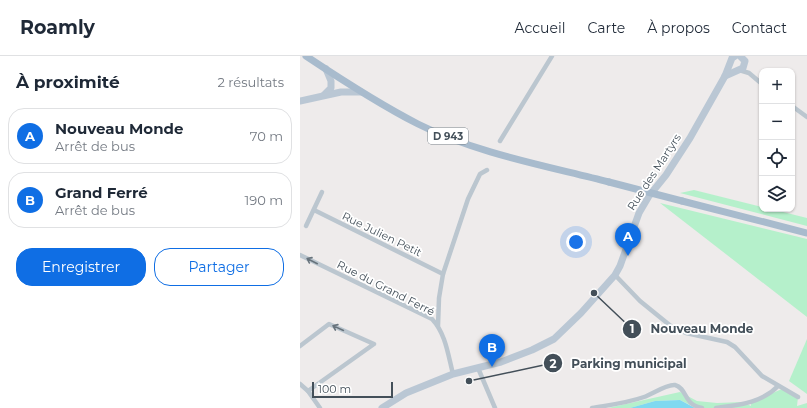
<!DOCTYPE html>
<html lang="fr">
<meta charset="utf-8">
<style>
body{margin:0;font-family:Montserrat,sans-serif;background:#f6f6f7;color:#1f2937}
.controls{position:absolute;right:12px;top:12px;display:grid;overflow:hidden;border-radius:8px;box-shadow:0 1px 3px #0004}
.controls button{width:36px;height:36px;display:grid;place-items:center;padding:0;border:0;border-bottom:1px solid #e0e1e3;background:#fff;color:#1f2937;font:20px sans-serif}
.scale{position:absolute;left:12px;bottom:10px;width:81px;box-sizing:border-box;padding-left:4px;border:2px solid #434f59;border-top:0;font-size:11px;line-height:14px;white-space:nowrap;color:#434f59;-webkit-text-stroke:3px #fff;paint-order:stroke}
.you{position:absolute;left:276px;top:186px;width:14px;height:14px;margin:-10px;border:3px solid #fff;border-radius:50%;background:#1a73e8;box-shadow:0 0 0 6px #1a73e833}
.badge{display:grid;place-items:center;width:26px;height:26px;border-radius:50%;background:#0f6ee4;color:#fff;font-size:13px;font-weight:700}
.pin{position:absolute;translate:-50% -33px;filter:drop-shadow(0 1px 2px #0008)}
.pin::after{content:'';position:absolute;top:21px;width:14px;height:12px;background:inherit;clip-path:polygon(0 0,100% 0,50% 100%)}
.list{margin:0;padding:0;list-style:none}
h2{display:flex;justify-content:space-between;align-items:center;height:52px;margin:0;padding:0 16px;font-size:17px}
h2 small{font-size:13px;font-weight:400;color:#747a83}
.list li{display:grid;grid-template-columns:26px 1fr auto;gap:12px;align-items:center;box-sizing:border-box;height:56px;margin:0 8px 8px;padding:0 8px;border:1px solid #e0e1e3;border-radius:16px}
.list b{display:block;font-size:15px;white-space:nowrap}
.list p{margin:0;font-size:13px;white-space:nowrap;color:#747a83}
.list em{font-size:13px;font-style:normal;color:#747a83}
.actions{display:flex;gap:8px;padding:12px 16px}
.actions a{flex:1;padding:9px 0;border:1px solid #0f6ee4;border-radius:16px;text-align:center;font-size:14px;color:#0f6ee4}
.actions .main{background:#0f6ee4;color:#fff}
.icon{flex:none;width:22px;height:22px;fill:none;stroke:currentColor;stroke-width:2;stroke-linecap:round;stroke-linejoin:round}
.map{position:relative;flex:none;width:507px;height:352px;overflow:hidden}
header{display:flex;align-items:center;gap:24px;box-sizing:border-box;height:56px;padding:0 20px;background:#fff;border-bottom:1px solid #e0e1e3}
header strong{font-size:19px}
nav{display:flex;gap:22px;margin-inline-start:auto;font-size:14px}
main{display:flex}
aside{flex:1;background:#fff}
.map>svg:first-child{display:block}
.green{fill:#b5f0cb}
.water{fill:#7fd9f0}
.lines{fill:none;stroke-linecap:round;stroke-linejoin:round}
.street{stroke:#bbc6cf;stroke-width:4.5}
.secondary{stroke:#bac7d4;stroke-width:7}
.primary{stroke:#a8bbcd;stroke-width:7}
.primary-bridge{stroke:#a8bbcd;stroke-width:7}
.oneway{stroke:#67737c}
.labels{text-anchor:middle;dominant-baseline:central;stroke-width:3.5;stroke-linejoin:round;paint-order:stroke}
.shield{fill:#fff;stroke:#7b848b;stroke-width:1}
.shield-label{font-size:10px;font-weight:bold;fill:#434f59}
.street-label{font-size:11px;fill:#434f59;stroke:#fff}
.leader{fill:none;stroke:#434f59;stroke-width:1.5}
.callout-dot{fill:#434f59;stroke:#fff;stroke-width:1.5}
.mark-label{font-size:12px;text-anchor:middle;font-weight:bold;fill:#fff}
.callout-label{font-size:12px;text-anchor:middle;font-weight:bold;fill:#434f59;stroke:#fff;stroke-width:3.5;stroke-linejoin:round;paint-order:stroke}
</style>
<header>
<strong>Roamly</strong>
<nav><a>Accueil</a><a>Carte</a><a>À propos</a><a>Contact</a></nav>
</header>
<main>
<aside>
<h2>À proximité<small>2 résultats</small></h2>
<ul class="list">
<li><span class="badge">A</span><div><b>Nouveau Monde</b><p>Arrêt de bus</p></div><em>70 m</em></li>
<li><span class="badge">B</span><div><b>Grand Ferré</b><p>Arrêt de bus</p></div><em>190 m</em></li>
</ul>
<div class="actions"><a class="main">Enregistrer</a><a>Partager</a></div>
</aside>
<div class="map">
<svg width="507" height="352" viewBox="0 0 507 352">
<rect width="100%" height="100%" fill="#eeebeb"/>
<g class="green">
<path d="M 394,134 L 462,151 L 462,153 L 471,153 L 507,162 L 507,170 L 380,137 Z"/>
<path d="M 360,147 L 507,183 L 507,261 Z"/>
<path d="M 507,283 L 507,338 L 489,325 Z"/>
<path d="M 482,333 L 498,341 L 497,350 L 507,347 L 507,352 L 396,352 L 380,344 L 355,345 L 330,352 L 308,352 L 380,336 L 397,345 L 417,347 L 443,346 L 451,350 L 451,346 Z"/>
</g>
<path class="water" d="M 380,344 L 395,352 L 330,352 L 355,345 Z"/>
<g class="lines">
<g class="street">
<path d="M 439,14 L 449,17 L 462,28"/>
<path d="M 492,50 L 507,61"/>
<path d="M 200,85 L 252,0"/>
<path d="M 14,154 L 143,218"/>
<path d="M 6,170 L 22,136"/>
<path d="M 0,199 L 132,263 C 146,278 148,299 153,318"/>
<path d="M 315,219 L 340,245 L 372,271 L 386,277 L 427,286 L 435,291 L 462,320 L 498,341"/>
<path d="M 138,270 L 139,242 L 143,218 L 168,143 L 180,118 L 187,114"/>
<path d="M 0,290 L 29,268 L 74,288 L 8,335"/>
<path d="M 178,312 L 195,352"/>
<path d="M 0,328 L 8,335 L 20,352"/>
<path d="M 292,352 C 309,349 327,347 344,341 C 352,338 367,328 375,329 C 384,331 385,342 391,347 C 394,350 398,351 402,352"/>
<path d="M 416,352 C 438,349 462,347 478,330"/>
</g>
<g class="secondary">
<path d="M 425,20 L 443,12 L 445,5 L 440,0"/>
<path d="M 24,39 L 31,32 L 31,25 L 26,13"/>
<path d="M 0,45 L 41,36 L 61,36"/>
<path d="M 82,352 L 106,337 L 153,318 L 201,306 L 232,294 L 254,283 L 281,257 L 315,219 L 320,210 L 339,157 L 349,140 L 366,119 L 390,82 L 425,20 L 432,2 L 435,0"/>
</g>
<g class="primary">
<path d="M 6,0 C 42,24 79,48 118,68 C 175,97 247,110 309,126"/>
<path d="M 382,145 L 507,177"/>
</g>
<path class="primary-bridge" d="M 309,126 L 382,145"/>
</g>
<defs><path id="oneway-shaft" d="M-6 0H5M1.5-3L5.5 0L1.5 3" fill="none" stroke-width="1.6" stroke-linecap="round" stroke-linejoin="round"/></defs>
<g class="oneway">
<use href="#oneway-shaft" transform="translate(12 205) rotate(-153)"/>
<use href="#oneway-shaft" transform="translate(38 272) rotate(-155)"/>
</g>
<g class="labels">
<rect class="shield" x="128" y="72" width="40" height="16" rx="3"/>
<g class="shield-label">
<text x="148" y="80">D 943</text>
</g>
<g class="street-label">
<text transform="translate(354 116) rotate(-57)">Rue des Martyrs</text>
<text transform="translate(82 178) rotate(26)">Rue Julien Petit</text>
<text transform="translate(86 232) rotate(27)">Rue du Grand Ferré</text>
</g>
</g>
<path class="leader" d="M294 237L332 273M169 325L253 307"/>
<g class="callout-dot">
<circle cx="294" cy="237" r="4"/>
<circle cx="169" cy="325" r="4"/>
<circle cx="332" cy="273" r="10"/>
<circle cx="253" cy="307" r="10"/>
</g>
<g class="mark-label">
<text x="332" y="277">1</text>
<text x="253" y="312">2</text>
</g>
<g class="callout-label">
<text x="402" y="277">Nouveau Monde</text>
<text x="329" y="312">Parking municipal</text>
</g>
</svg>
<div class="controls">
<button>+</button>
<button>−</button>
<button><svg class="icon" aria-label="locate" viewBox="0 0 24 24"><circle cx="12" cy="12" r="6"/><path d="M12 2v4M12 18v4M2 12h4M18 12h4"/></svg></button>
<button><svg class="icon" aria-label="layers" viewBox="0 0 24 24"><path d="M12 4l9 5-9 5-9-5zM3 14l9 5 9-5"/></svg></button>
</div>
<div class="scale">100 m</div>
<div class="you"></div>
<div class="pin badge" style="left:328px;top:200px">A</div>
<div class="pin badge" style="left:192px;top:311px">B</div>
</div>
</main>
